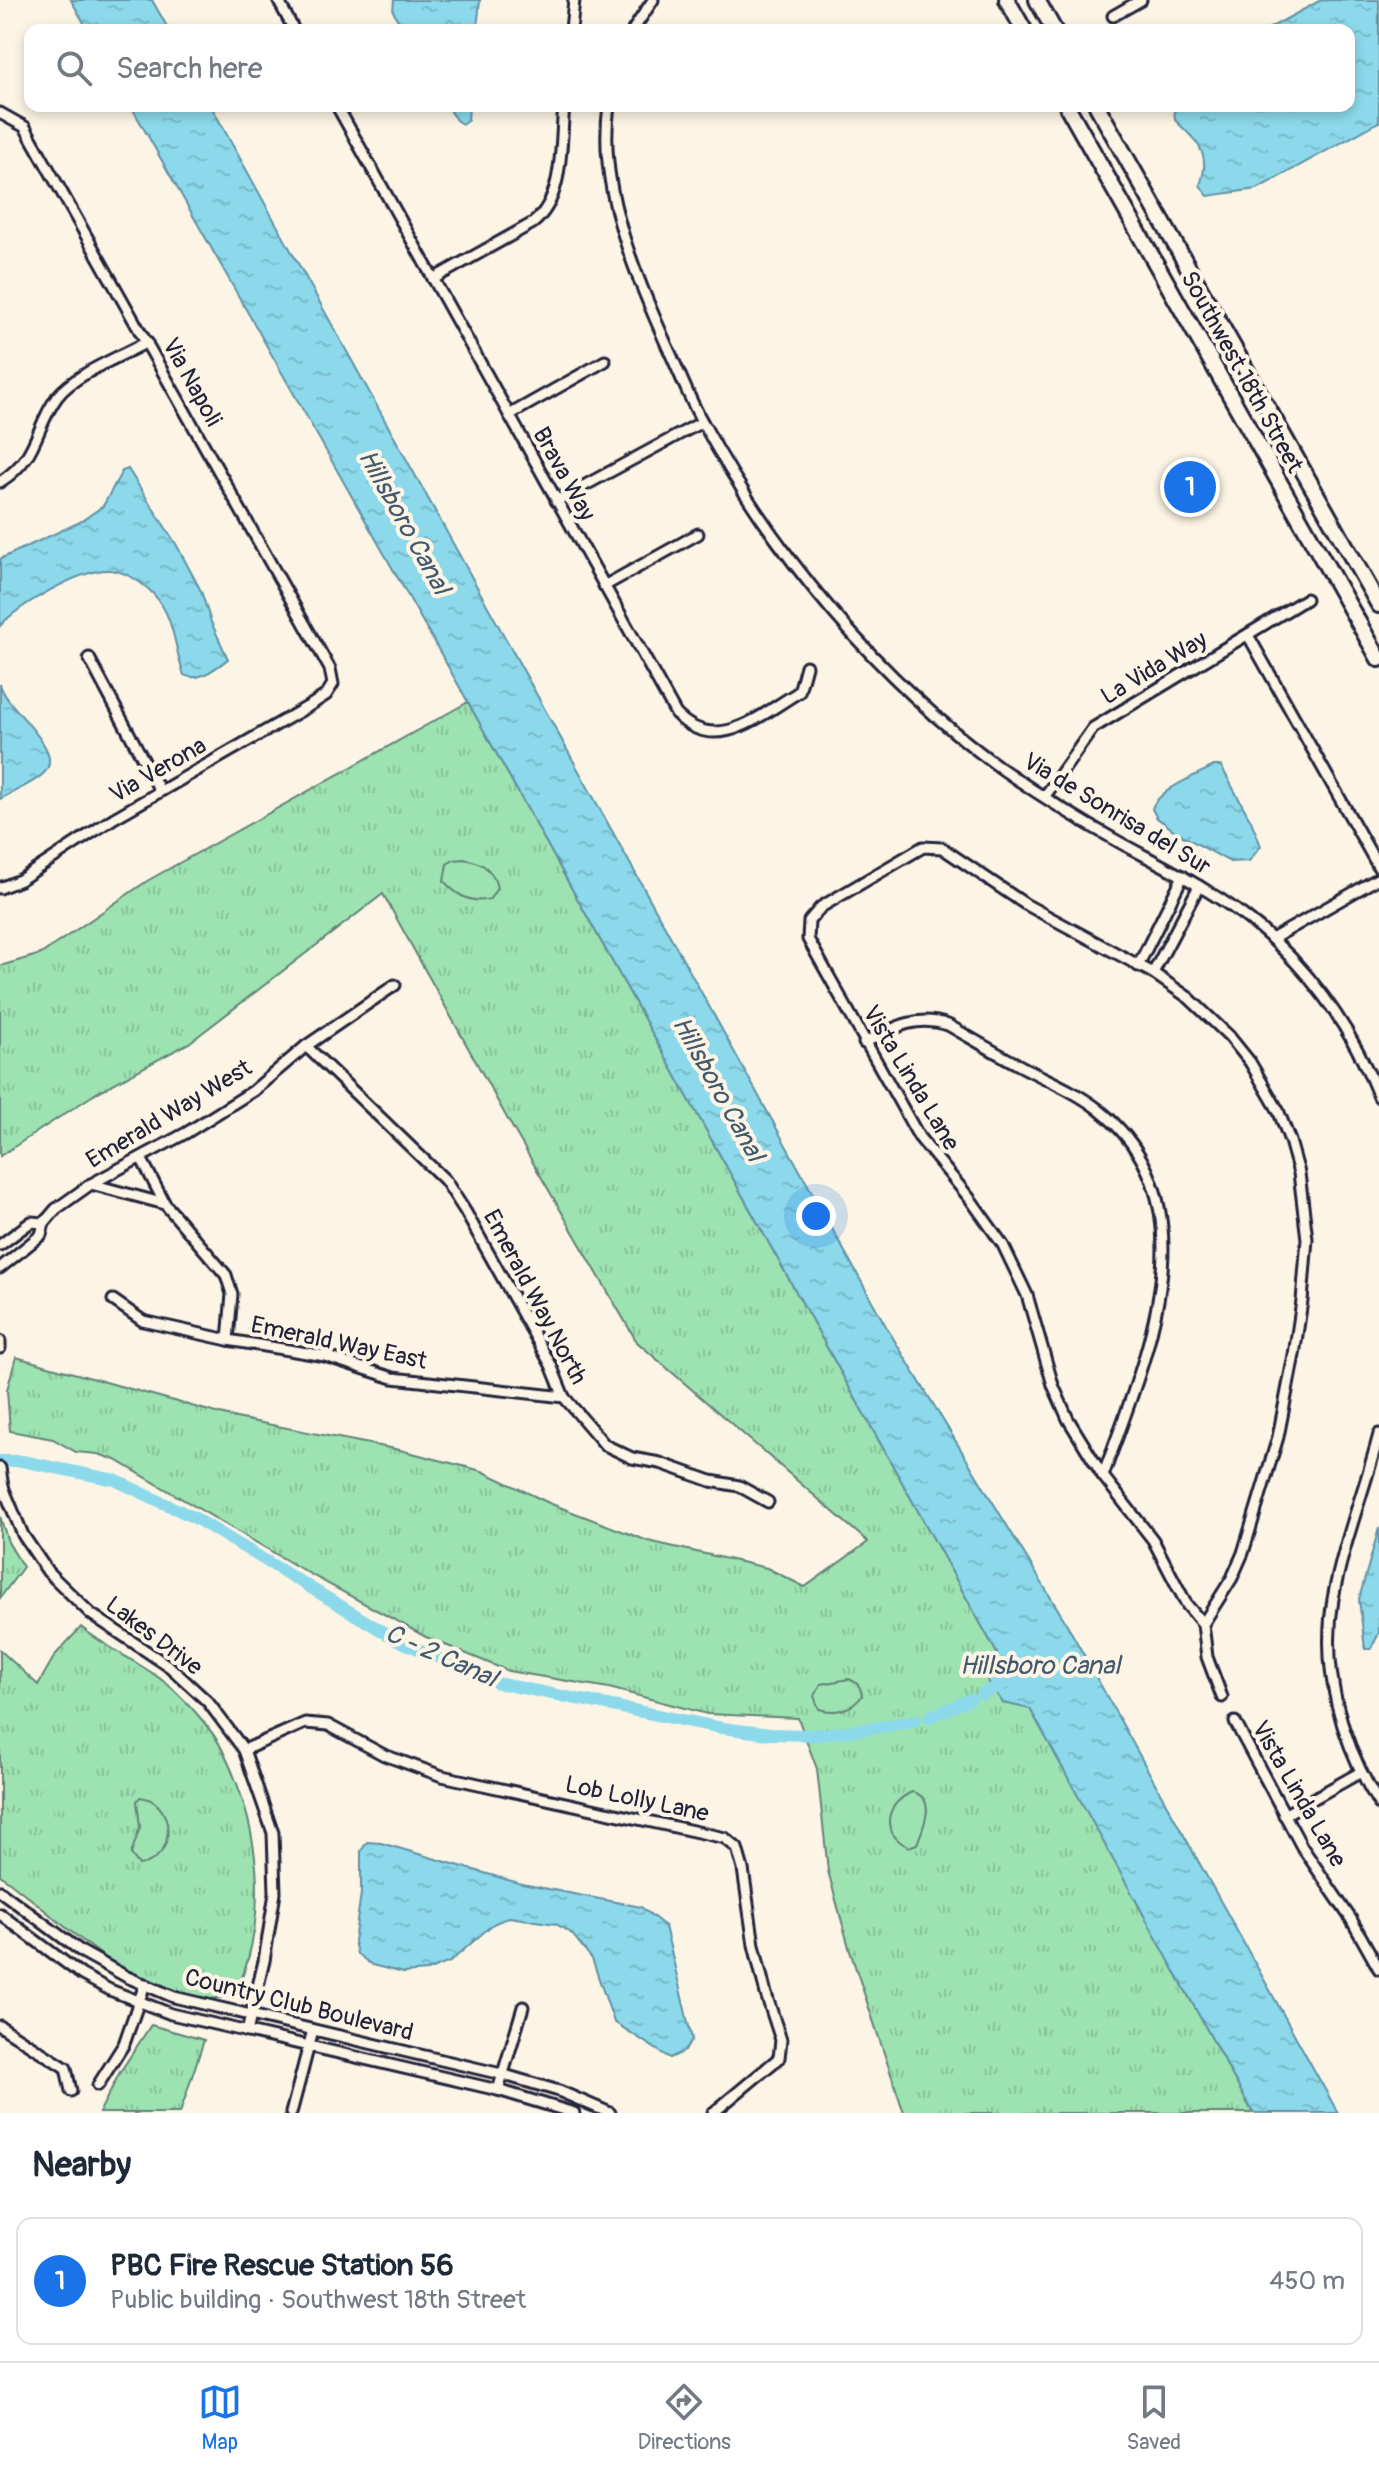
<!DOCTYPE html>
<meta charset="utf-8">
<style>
body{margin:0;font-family:Pangolin,sans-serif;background:#f2f2f3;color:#1f2937}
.you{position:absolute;left:816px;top:1216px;width:28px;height:28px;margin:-20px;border:6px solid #fff;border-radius:50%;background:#1a73e8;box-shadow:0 0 0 12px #1a73e833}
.badge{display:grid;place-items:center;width:52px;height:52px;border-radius:50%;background:#1a73e8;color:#fff;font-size:26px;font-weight:700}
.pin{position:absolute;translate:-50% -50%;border:4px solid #fff;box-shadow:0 2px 8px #0006}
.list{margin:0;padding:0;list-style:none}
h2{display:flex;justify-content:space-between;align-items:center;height:104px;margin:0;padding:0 32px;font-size:34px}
h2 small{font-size:26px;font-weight:400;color:#747a83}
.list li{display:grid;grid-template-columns:52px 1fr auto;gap:24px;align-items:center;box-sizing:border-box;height:128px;margin:0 16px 16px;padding:0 16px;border:2px solid #e0e1e3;border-radius:16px}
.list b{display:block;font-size:30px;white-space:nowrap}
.list p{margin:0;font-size:26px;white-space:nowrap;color:#747a83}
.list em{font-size:26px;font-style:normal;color:#747a83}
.icon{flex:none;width:44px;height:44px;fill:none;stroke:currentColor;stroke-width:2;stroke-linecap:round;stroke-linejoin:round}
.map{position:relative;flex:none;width:1379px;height:2113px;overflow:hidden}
.search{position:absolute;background:#fff;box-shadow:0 4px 12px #0003;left:24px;right:24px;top:24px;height:88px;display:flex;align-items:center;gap:20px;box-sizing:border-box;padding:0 28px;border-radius:16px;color:#747a83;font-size:30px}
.sheet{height:248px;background:#fff}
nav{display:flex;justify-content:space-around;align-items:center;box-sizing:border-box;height:112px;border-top:2px solid #e0e1e3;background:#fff;font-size:22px;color:#747a83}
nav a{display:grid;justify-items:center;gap:4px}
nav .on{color:#1a73e8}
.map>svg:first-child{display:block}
.grass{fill:url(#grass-tufts);stroke:#608276;stroke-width:2}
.park{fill:#9de3b1;stroke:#608276;stroke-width:2}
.water{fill:url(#water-ripples);stroke:#6190a4;stroke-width:2}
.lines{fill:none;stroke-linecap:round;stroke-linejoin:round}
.canal{stroke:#8bd9ea;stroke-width:12}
.minor-casing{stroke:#22223b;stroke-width:15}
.secondary-casing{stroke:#22223b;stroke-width:20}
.minor{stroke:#fcf5e5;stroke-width:9}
.secondary{stroke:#fcf5e5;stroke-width:14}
.labels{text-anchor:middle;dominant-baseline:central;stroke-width:8;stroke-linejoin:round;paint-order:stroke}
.street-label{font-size:24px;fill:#22223b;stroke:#fcf5e5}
.water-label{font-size:26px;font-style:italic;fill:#425970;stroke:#fcf5e5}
</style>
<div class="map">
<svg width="1379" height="2113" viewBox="0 0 1379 2113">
<defs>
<pattern id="grass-tufts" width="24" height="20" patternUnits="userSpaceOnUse" patternTransform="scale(2)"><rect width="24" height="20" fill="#9de3b1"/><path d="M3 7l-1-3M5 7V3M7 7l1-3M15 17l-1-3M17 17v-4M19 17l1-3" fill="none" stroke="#87c299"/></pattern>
<pattern id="water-ripples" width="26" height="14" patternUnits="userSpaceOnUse" patternTransform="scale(2)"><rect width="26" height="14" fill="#8bd9ea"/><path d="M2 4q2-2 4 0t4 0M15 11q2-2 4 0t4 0" fill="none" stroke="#78baca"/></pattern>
</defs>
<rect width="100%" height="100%" fill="#fcf5e5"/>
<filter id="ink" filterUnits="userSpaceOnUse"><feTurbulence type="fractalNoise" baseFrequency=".0125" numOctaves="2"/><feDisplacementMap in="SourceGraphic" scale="16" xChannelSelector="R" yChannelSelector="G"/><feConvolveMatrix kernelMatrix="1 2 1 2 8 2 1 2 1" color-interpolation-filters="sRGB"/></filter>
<g filter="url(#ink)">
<g class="grass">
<path d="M 468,702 L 997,1653 L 988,1681 L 1003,1703 L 1030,1708 L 1253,2113 L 904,2113 L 850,1951 L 828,1871 L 817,1769 L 798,1718 L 707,1714 L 609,1688 L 508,1671 L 426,1637 L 308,1573 L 116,1460 L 98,1454 L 76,1452 L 53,1439 L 10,1431 L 7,1390 L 16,1357 L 231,1417 L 400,1450 L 482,1471 L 549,1503 L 648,1541 L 767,1568 L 805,1587 L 868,1542 L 637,1342 L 507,1118 L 383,894 L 189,1043 L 98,1092 L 0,1156 L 0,966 L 41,954 L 147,881 Z"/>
<path d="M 0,1516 L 8,1542 L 23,1567 L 0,1598 Z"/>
<path d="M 81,1627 C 110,1651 149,1666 176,1692 C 190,1705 214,1732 222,1749 C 260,1826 271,1915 235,1995 C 223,1997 209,2001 198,1999 C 120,1986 61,1919 0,1875 L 0,1650 L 38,1685 L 55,1655 Z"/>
<path d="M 151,2025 L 204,2040 L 180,2113 L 99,2113 L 120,2072 Z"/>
</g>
<g class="park">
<path d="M 464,859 C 482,862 493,869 497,888 L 490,899 C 471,904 456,895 444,881 L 447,864 L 454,860 Z"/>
<path d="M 849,1679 C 858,1683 861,1687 862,1696 C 852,1710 835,1714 819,1709 L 814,1696 L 821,1684 Z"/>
<path d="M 912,1792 C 938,1798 923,1828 917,1844 L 909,1847 C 879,1833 885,1804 912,1792 Z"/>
<path d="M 140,1797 C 175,1800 179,1859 139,1865 L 131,1854 L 140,1827 L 137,1801 Z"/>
</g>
<g class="water">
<path d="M 71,0 L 152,0 L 169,30 L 88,30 Z"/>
<path d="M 394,0 L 480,0 L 477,30 L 403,30 L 393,11 Z"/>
<path d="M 1321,0 L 1379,0 L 1379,122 L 1257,189 L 1208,196 L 1200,185 C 1212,152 1197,142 1175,120 L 1174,106 L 1349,106 L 1349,30 L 1266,30 Z"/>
<path d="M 131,106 L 211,106 L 887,1328 L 1065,1621 L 1338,2113 L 1253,2113 L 1030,1709 L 1003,1703 L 988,1681 L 997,1653 L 459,686 Z"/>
<path d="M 447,106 L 469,106 L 468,120 L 462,124 L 456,120 Z"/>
<path d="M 128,469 L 176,544 L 201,591 L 211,622 L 228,659 C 216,668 198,683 184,675 C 176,654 175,628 164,609 C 155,591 131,572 110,570 C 82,568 19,605 0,626 L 0,559 L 80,522 L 103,506 L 122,471 Z"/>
<path d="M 0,684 C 6,709 67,750 44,773 C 33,784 14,791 0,799 Z"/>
<path d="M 1214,766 L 1221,766 L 1251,821 L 1261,846 L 1249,861 L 1230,862 L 1179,834 L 1157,818 L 1152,809 C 1156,791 1197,775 1214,766 Z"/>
<path d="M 1379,1528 L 1379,1633 L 1371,1649 L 1365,1649 L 1359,1599 Z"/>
<path d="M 367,1842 L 381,1843 L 522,1884 L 641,1907 L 665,1926 L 692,2039 L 685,2051 L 670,2058 L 614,2022 L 592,1959 L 572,1934 L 556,1924 L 509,1917 L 493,1924 L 450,1962 L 427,1971 L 403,1973 L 372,1965 L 357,1954 L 354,1941 L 361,1894 L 361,1851 Z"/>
</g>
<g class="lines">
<g class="canal">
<path d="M 0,1461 L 22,1461 L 115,1480 L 195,1518 L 397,1640 L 497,1683 L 722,1728 L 770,1734 L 814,1735 L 882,1727 L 916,1720"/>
<path d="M 982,1694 L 1007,1682"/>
<path d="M 929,1717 L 971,1699"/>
</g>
<g class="minor-casing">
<g id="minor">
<path d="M 278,0 L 294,30"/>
<path d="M 1113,16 L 1141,0"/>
<path d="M 571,30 L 574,0"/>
<path d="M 633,30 L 653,0"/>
<path d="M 337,106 L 676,714 C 717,756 760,715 799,692 L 806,666"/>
<path d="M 609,106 C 597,187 635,273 667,346 C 679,371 689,399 703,423 C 775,556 879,680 1002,769 C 1039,795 1079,820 1119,842 C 1161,865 1204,886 1243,915 C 1305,961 1351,1026 1379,1097"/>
<path d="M 0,113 L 25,127 L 330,669 L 333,684 L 326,695 L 309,706 L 114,818 L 20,880 L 0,888"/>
<path d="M 433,279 L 533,223 C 565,197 560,144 564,106"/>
<path d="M 509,415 L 605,361"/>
<path d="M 0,482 C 39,457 34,429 57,397 C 74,374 122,356 147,342"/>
<path d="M 556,501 L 702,422"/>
<path d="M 604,586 L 698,534"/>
<path d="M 1248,635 L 1379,868"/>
<path d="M 89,658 L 160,791"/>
<path d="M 1045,796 L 1093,728 L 1306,599"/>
<path d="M 1272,939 L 1379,878"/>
<path d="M 1138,966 L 1183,876"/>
<path d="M 1153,973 L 1199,886"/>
<path d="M 864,1043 C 893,1028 916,1014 948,1025 C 971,1038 994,1052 1017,1064 C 1044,1079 1074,1090 1098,1109 C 1217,1203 1144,1361 1103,1476"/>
<path d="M 306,1046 L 445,1180 L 465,1211 L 551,1365 L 564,1397 L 605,1445 L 632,1458 L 660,1463 L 711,1481 L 739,1486 L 768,1502"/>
<path d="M 141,1158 L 165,1204"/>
<path d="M 91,1184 L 165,1204 L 226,1275 L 232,1294 L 228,1340"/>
<path d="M 0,1245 L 31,1222 L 44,1223"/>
<path d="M 0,1268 L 41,1235 L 44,1223 L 56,1209 L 91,1184 L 186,1133 L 253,1091 L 306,1046 L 395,985"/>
<path d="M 113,1300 L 143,1321 L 228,1340 L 325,1356 L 393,1378 L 564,1397"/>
<path d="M 0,1341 L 0,1348"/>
<path d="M 1379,1434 C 1365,1489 1343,1543 1333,1599 C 1321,1671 1341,1742 1379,1804"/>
<path d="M 0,1468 L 3,1487 L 23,1535 L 48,1572 L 91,1614 L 170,1667 L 208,1702 L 244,1750 L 273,1833 L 275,1893 L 264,1961 L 247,2032"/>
<path d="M 1203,1624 L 1232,1578 L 1243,1553 L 1278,1437 L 1294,1355 L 1302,1301 L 1307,1239 L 1299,1173 L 1290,1141 L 1278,1110 L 1250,1062 L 1229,1036 L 1189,998 L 1153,973 L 1025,904 L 942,848 L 923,847 L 821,907 L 809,921 L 808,939 L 919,1137 L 971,1200 L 1003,1245 L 1027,1295 L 1053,1385 L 1068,1419 L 1103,1476 L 1153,1540 L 1187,1605 L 1203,1624 L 1207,1657 L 1222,1697"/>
<path d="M 1235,1722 L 1302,1847 L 1351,1919 L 1379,1969"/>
<path d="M 244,1750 L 305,1723 L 328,1725 L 384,1755 L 442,1776 L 725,1838 L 737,1848 L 743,1869 L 754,1945 L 766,1994 L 781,2040 L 779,2058 L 713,2113"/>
<path d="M 1284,1815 L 1361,1772"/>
<path d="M 0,1891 L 82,1952 L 127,1977 L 174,1997 L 501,2074 L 559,2091 L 610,2113"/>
<path d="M 0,1914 L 82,1975 L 110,1990 L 171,2014 L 498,2090 L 574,2113"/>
<path d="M 0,2026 L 66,2068 L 71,2091"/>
<path d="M 98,2085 L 124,2044 L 145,1984"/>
<path d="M 498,2090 L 523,2007"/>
<path d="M 291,2113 L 313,2030"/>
</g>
</g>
<g class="secondary-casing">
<g id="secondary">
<path d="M 1007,0 L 1024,30"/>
<path d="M 1037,0 L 1054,30"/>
<path d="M 1067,106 L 1379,659"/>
<path d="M 1097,106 L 1379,605"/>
</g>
</g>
<use href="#minor" class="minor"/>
<use href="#secondary" class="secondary"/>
</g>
</g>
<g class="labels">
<g class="street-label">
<text transform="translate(1242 372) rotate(61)">Southwest 18th Street</text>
<text transform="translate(192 382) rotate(61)">Via Napoli</text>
<text transform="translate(564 474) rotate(61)">Brava Way</text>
<text transform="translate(1154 668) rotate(-31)">La Vida Way</text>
<text transform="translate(158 770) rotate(-30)">Via Verona</text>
<text transform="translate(1117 814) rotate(31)">Via de Sonrisa del Sur</text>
<text transform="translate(911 1078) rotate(59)">Vista Linda Lane</text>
<text transform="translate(169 1114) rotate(-31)">Emerald Way West</text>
<text transform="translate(535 1297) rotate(62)">Emerald Way North</text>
<text transform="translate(339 1343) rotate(12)">Emerald Way East</text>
<text transform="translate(154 1636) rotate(37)">Lakes Drive</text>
<text transform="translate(1299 1794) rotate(60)">Vista Linda Lane</text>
<text transform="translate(637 1799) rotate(12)">Lob Lolly Lane</text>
<text transform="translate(299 2005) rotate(14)">Country Club Boulevard</text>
</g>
<g class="water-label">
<text transform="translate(404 522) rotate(61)">Hillsboro Canal</text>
<text transform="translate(718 1089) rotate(61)">Hillsboro Canal</text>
<text transform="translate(441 1656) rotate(24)">C - 2 Canal</text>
<text x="1040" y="1666">Hillsboro Canal</text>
</g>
</g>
</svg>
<div class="you"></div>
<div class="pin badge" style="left:1190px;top:487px">1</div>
<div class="search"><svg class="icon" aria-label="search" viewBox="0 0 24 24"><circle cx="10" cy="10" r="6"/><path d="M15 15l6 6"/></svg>Search here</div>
</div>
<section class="sheet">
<h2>Nearby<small></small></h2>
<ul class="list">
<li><span class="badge">1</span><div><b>PBC Fire Rescue Station 56</b><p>Public building · Southwest 18th Street</p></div><em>450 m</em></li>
</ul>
</section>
<nav>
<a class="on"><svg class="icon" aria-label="map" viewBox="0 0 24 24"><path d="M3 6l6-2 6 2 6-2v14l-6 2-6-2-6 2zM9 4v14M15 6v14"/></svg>Map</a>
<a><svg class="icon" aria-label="directions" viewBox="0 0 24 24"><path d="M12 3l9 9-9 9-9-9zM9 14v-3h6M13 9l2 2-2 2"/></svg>Directions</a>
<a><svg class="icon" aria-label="saved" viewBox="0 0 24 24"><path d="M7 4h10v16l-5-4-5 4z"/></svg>Saved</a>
</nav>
